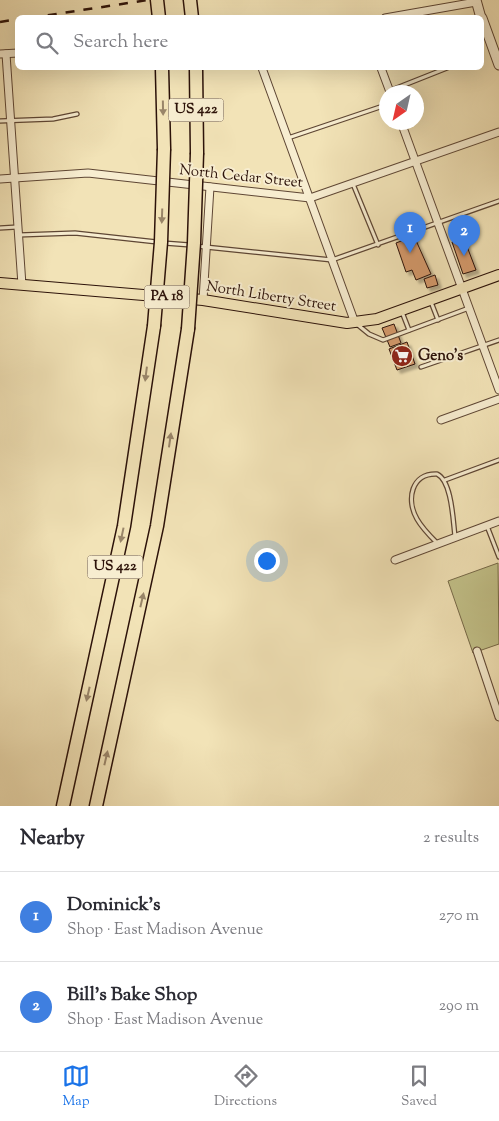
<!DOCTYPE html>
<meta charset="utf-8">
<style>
body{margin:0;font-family:"Sorts Mill Goudy",serif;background:#f2f2f3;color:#2b2b33}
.compass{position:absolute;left:379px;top:85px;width:45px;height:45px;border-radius:50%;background:#fff;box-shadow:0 5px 20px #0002;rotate:214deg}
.you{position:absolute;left:266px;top:560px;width:18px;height:18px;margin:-12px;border:4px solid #fff;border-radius:50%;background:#1a73e8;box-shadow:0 0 0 8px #1a73e833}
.badge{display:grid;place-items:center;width:32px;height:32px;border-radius:50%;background:#1a73e8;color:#fff;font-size:16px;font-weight:700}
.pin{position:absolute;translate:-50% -41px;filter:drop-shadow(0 1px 2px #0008)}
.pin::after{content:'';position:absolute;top:26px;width:18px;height:15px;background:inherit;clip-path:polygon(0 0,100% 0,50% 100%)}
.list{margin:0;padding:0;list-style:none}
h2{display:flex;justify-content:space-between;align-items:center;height:65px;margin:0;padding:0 20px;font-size:21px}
h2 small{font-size:16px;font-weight:400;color:#7c7c81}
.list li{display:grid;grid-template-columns:32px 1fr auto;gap:15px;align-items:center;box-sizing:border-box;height:90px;padding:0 20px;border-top:1px solid #e1e1e2}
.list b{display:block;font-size:19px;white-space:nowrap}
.list p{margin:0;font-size:16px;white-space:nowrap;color:#7c7c81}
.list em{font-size:16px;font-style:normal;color:#7c7c81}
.icon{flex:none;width:28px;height:28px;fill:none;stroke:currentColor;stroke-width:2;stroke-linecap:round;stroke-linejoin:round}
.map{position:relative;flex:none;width:499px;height:806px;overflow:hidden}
.search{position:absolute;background:#fff;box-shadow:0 5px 20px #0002;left:15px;right:15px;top:15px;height:55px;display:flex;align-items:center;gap:12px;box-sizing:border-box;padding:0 18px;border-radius:8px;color:#7c7c81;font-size:19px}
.sheet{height:245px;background:#fff}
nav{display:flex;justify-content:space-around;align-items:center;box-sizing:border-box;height:70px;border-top:1px solid #e1e1e2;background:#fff;font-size:14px;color:#7c7c81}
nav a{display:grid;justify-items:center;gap:2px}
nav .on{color:#1a73e8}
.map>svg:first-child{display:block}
.green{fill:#c2c189;stroke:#776a49}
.building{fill:#d59a6c;stroke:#2c1209;filter:url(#shadow)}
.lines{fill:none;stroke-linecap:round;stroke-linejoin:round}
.service-casing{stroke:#5e4634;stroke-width:5.5}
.minor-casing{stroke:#5e4634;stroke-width:9}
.tertiary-casing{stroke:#5e4634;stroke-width:11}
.primary-casing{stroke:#2c1209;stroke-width:12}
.motorway-casing{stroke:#2c1209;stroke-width:15}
.service{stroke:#f7edd0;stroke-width:3}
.minor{stroke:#f7edd0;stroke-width:7}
.tertiary{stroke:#f7edd0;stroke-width:9}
.primary{stroke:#f2e3b7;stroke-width:10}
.motorway{stroke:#f2e3b7;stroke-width:12}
.rail{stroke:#2c1209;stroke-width:2.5;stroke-dasharray:9 9;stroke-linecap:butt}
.motorway-bridge-casing{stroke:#2c1209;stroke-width:15;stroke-linecap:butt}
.motorway-bridge{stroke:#f2e3b7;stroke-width:12}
.oneway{fill:#998569}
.labels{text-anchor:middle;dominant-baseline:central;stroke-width:4;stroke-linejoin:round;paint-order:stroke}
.shield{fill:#f7edd0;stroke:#695445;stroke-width:1}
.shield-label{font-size:14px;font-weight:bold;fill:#2c1209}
.street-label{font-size:15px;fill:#2c1209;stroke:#f7edd0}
.poi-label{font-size:15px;font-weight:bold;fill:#2c1209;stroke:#f7edd0;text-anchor:start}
</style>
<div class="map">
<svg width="499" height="806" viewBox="0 0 499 806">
<defs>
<filter id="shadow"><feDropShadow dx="3.5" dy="3.5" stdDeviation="1" flood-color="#0004"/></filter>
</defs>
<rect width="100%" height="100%" fill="#f2e3b7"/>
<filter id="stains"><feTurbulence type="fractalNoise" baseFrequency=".004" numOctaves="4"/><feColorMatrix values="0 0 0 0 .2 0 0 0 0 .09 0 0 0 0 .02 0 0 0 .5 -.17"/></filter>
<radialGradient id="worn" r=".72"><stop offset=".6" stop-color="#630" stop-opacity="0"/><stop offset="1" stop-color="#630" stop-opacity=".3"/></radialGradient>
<path class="green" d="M 498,563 L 499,644 L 473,653 L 448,581 Z"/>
<g class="building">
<path d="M 414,236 L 431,274 L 416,280 L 412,270 L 406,272 L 396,243 Z"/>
<path d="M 463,236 L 476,270 L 463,274 L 452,242 Z"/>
<path d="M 435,275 L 438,285 L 427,288 L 424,279 Z"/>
<path d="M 394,324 L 401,343 L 390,347 L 382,328 Z"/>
<path d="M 407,342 L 415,364 L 397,370 L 389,349 Z"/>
</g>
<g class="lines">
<g class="service-casing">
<g id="service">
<path d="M 389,91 L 447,68"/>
<path d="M 0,121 L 53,119 L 77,114"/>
<path d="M 288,138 L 386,105"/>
<path d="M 353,184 L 378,245"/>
<path d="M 0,228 L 17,227"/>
<path d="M 19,235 L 75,233 L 157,242"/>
<path d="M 164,243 L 190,245"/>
<path d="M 196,246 L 332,260 L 499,201"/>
<path d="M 431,302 L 438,320"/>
<path d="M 402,312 L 409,330"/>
<path d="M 358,325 L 369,334 L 383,340 L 469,308"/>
<path d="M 421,367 L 499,340"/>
<path d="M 445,480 L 499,460"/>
<path d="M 487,526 L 499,557"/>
<path d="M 437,543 C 430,536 422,528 417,519 C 406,500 411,473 437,474 C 452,481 453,521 455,536"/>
</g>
</g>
<g class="minor-casing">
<g id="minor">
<path d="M 385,18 L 476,2"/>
<path d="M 0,54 L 18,53"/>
<path d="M 6,54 L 22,285"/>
<path d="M 262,68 L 355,323"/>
<path d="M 381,68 L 390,92"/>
<path d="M 401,122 L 499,390"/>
<path d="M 0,179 L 88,173 L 310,198 L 499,132"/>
<path d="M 203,300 L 210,187"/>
<path d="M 441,420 L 499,399"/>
<path d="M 395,560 L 499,521"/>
<path d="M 477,651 L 499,717"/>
</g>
</g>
<g class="tertiary-casing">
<g id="tertiary">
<path d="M 476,0 L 481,18"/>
<path d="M 482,18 L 499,65"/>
</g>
</g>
<g class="primary-casing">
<path id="primary" d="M 0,283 L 203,300 L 347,323 L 377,319 L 499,275"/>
</g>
<g class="motorway-casing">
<g id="motorway">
<path d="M 157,0 L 159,18"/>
<path d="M 190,0 L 192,18"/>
<path d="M 162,68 L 164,149"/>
<path d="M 196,68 L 197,153"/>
<path d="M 63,806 L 124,526 L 154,326"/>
<path d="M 96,806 L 157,526 L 188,329"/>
</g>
</g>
<use href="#service" class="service"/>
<use href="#minor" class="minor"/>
<use href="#tertiary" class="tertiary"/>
<use href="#primary" class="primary"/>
<use href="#motorway" class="motorway"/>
<g class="rail">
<path d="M 30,18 L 148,0"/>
<path d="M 0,22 L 18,19"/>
</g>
<g class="motorway-bridge-casing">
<g id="motorway-bridge">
<path d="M 154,326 L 161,242 L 164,149"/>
<path d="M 188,329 L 194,243 L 197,153"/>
</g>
</g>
<use href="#motorway-bridge" class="motorway-bridge"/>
</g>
<defs><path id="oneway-solid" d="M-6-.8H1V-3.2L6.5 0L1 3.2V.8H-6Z" transform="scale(1.25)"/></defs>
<g class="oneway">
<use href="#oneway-solid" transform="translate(163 108) rotate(89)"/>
<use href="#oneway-solid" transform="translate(162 216) rotate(92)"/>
<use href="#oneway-solid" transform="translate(146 374) rotate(97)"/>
<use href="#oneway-solid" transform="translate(170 440) rotate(-82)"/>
<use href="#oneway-solid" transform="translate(122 535) rotate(102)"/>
<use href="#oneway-solid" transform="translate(142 600) rotate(-77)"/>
<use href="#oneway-solid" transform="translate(88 694) rotate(103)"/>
<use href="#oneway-solid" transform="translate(106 758) rotate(-77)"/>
</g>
<defs>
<g id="supermarket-disc" transform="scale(1.125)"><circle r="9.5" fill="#8f2418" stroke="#f7edd0"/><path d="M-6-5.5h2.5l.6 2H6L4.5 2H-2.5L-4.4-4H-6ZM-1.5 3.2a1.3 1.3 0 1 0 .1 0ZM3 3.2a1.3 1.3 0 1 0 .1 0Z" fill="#fff"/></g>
</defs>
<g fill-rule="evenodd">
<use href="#supermarket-disc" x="402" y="356"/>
</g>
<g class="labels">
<g class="shield">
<rect x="168.5" y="98.5" width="55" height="23" rx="4"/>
<rect x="144.5" y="285.5" width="45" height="23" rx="4"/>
<rect x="87.5" y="555.5" width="55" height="23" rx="4"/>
</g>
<g class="shield-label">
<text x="196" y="110">US 422</text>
<text x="167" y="297">PA 18</text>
<text x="115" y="567">US 422</text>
</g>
<g class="street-label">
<text transform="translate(241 177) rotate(6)">North Cedar Street</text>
<text transform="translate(271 297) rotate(9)">North Liberty Street</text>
</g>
<g class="poi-label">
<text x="418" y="356">Geno's</text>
</g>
</g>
<rect width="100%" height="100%" filter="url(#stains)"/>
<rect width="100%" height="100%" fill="url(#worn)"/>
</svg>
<svg class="compass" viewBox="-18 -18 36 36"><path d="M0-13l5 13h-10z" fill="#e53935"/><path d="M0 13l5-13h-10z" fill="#7c7c81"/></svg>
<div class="you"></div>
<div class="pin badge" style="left:410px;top:253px;background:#3f7fe0">1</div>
<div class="pin badge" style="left:464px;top:256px;background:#3f7fe0">2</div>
<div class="search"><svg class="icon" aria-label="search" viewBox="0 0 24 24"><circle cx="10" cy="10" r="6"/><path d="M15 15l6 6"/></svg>Search here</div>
</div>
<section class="sheet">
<h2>Nearby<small>2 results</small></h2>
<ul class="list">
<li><span class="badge" style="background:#3f7fe0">1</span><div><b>Dominick's</b><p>Shop · East Madison Avenue</p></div><em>270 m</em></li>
<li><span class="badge" style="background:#3f7fe0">2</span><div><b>Bill's Bake Shop</b><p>Shop · East Madison Avenue</p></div><em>290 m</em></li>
</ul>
</section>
<nav>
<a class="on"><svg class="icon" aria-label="map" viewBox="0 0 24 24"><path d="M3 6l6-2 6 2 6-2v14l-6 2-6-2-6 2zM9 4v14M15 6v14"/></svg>Map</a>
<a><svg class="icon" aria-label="directions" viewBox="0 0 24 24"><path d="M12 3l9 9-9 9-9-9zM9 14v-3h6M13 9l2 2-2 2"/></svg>Directions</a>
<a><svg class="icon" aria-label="saved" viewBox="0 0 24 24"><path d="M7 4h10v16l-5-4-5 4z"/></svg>Saved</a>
</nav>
